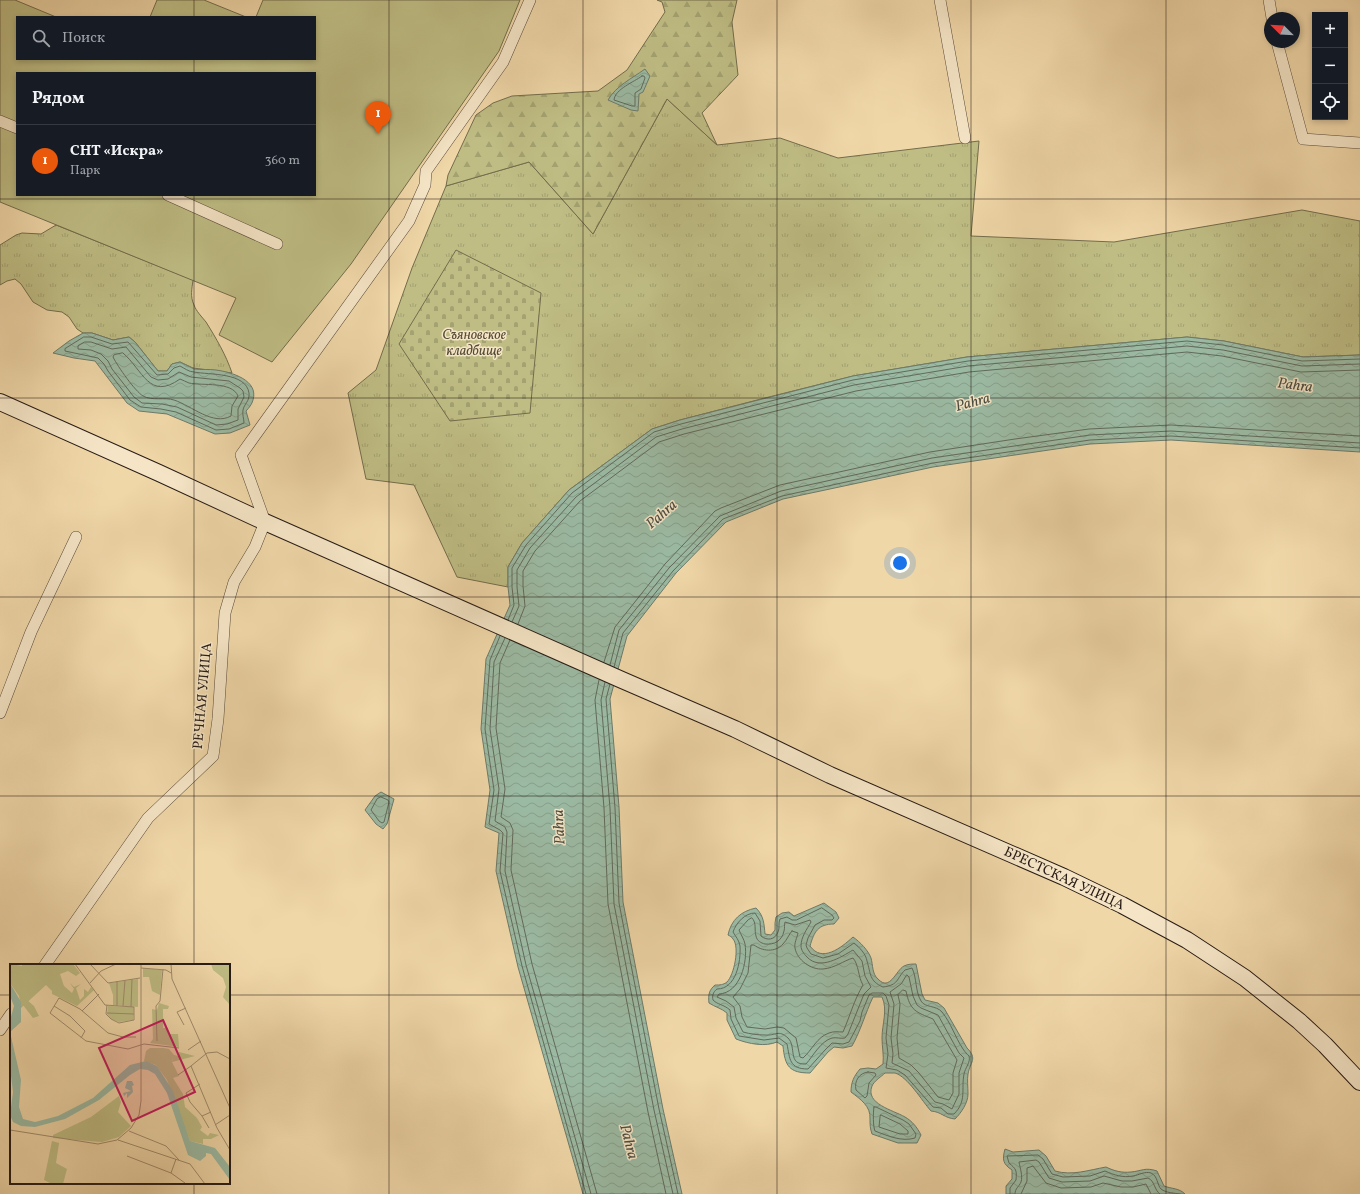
<!DOCTYPE html>
<html lang="ru">
<meta charset="utf-8">
<style>
body{margin:0;font-family:Vollkorn,serif;background:#242831;color:#f1f3f6}
.controls{position:absolute;right:12px;top:12px;display:grid;overflow:hidden;border-radius:0px;box-shadow:0 2px 6px #0003}
.controls button{width:36px;height:36px;display:grid;place-items:center;padding:0;border:0;border-bottom:1px solid #363941;background:#171b24;color:#f1f3f6;font:20px sans-serif}
.compass{position:absolute;left:1264px;top:12px;width:36px;height:36px;border-radius:50%;background:#171b24;box-shadow:0 2px 6px #0003;rotate:294deg}
.you{position:absolute;left:900px;top:563px;width:14px;height:14px;margin:-10px;border:3px solid #fff;border-radius:50%;background:#1a73e8;box-shadow:0 0 0 6px #1a73e833}
.badge{display:grid;place-items:center;width:26px;height:26px;border-radius:50%;background:#ea580c;color:#fff;font-size:13px;font-weight:700}
.pin{position:absolute;translate:-50% -33px;filter:drop-shadow(0 1px 2px #0008)}
.pin::after{content:'';position:absolute;top:21px;width:14px;height:12px;background:inherit;clip-path:polygon(0 0,100% 0,50% 100%)}
.list{margin:0;padding:0;list-style:none}
h2{display:flex;justify-content:space-between;align-items:center;height:52px;margin:0;padding:0 16px;font-size:17px}
h2 small{font-size:13px;font-weight:400;color:#9ea1a6}
.list li{display:grid;grid-template-columns:26px 1fr auto;gap:12px;align-items:center;box-sizing:border-box;height:72px;padding:0 16px;border-top:1px solid #363941}
.list b{display:block;font-size:15px;white-space:nowrap}
.list p{margin:0;font-size:13px;white-space:nowrap;color:#9ea1a6}
.list em{font-size:13px;font-style:normal;color:#9ea1a6}
.icon{flex:none;width:22px;height:22px;fill:none;stroke:currentColor;stroke-width:2;stroke-linecap:round;stroke-linejoin:round}
.map{position:relative;flex:none;width:1360px;height:1194px;overflow:hidden}
.search{position:absolute;background:#171b24;box-shadow:0 2px 6px #0003;left:16px;top:16px;width:300px;height:44px;display:flex;align-items:center;gap:10px;box-sizing:border-box;padding:0 14px;border-radius:0px;color:#9ea1a6;font-size:15px}
.panel{position:absolute;background:#171b24;box-shadow:0 2px 6px #0003;left:16px;top:72px;width:300px;height:124px;border-radius:0px}
.map>svg:first-child{display:block}
.grass{fill:url(#grass-tufts);stroke:#736c4c}
.forest{fill:url(#forest-firs);stroke:#736c4c}
.cemetery{fill:url(#cemetery-stones);stroke:#736c4c}
.garden{fill:#bfbd84;stroke:#736c4c;fill-rule:evenodd}
.water{fill:url(#water-waves);stroke:#6d7a6a}
.lines{fill:none;stroke-linecap:round;stroke-linejoin:round}
.shore{stroke:#616a5c;stroke-width:1}
.minor-casing{stroke:#594a3a;stroke-width:12}
.secondary-casing{stroke:#271b15;stroke-width:18}
.minor{stroke:#f5e5c6;stroke-width:11}
.secondary{stroke:#f5e5c6;stroke-width:16}
.grid{fill:none;stroke:#271b15;stroke-width:1;stroke-opacity:0.55}
.labels{text-anchor:middle;dominant-baseline:central;stroke-width:3;stroke-linejoin:round;paint-order:stroke}
.park-label{font-size:14px;font-style:italic;fill:#554c36;stroke:#f5e5c6}
.street-label{font-size:14px;fill:#271b15;stroke:#f5e5c6}
.water-label{font-size:15px;font-style:italic;fill:#4a4b40;stroke:#f5e5c6}
.inset-road{fill:none;stroke:#a08c6d;stroke-width:1}
.view{fill:#c2185b;fill-opacity:0.15;stroke:#c2185b;stroke-width:2}
.inset-edge{fill:none;stroke:#271b15;stroke-width:2}
</style>
<div class="map">
<svg width="1360" height="1194" viewBox="0 0 1360 1194">
<defs>
<pattern id="grass-tufts" width="24" height="20" patternUnits="userSpaceOnUse"><rect width="24" height="20" fill="#bfbd84"/><path d="M3 7l-1-3M5 7V3M7 7l1-3M15 17l-1-3M17 17v-4M19 17l1-3" fill="none" stroke="#a4a271"/></pattern>
<pattern id="forest-firs" width="22" height="20" patternUnits="userSpaceOnUse"><rect width="22" height="20" fill="#bfbd84"/><path d="M5 1l3.5 6h-7zM16 11l3.5 6h-7z" fill="#a4a271"/></pattern>
<pattern id="cemetery-stones" width="16" height="16" patternUnits="userSpaceOnUse"><rect width="16" height="16" fill="#bfbd84"/><path d="M2 7V4a2 2 0 0 1 4 0v3zM10 15v-3a2 2 0 0 1 4 0v3z" fill="#a4a271"/></pattern>
<pattern id="water-waves" width="16" height="10" patternUnits="userSpaceOnUse"><rect width="16" height="10" fill="#9bbaa3"/><path d="M0 5q4-4 8 0t8 0" fill="none" stroke="#869f8b"/></pattern>
</defs>
<rect width="100%" height="100%" fill="#f0d7a8"/>
<filter id="stains"><feTurbulence type="fractalNoise" baseFrequency=".005" numOctaves="4"/><feColorMatrix values="0 0 0 0 .2 0 0 0 0 .09 0 0 0 0 .02 0 0 0 .5 -.17"/></filter>
<radialGradient id="worn" r=".72"><stop offset=".6" stop-color="#630" stop-opacity="0"/><stop offset="1" stop-color="#630" stop-opacity=".3"/></radialGradient>
<g class="grass">
<path d="M 667,99 L 717,145 L 780,138 L 838,158 L 979,141 L 971,236 L 1114,242 L 1302,210 L 1360,221 L 1360,355 L 1303,357 L 1224,341 L 1187,337 L 967,357 L 853,376 L 761,399 L 680,420 L 652,429 L 569,490 L 522,543 L 508,567 L 508,587 L 457,577 L 414,485 L 366,479 L 348,393 L 376,370 L 412,268 L 446,186 L 529,162 L 593,234 Z"/>
<path d="M 56,225 L 193,280 C 192,288 190,297 194,305 C 196,311 202,317 206,322 C 216,338 226,355 232,373 L 193,368 L 180,362 L 172,364 L 167,371 L 158,371 L 135,342 L 129,337 L 113,340 L 92,333 L 83,333 L 77,329 L 69,317 L 62,312 L 47,310 L 33,302 L 21,284 L 15,279 L 7,281 L 0,285 L 0,245 L 16,235 L 22,233 L 41,234 Z"/>
</g>
<path class="forest" d="M 657,0 L 737,0 L 732,22 L 738,75 L 702,113 L 717,145 L 667,99 L 593,234 L 529,162 L 446,186 L 448,175 L 476,115 L 493,103 L 512,96 L 598,91 L 627,70 L 665,12 L 662,2 Z"/>
<path class="cemetery" d="M 456,250 L 541,293 L 530,413 L 450,421 L 399,344 Z"/>
<g class="garden">
<path d="M 0,0 L 15,0 L 56,17 L 17,17 L 17,59 L 315,59 L 315,17 L 256,17 L 263,0 L 520,0 L 499,51 L 351,264 L 272,362 L 219,335 L 236,298 L 0,202 ZM 17,73 L 315,73 L 315,195 L 17,195 Z"/>
<path d="M 157,0 L 204,0 L 246,17 L 150,17 Z"/>
</g>
<g class="water">
<path d="M 645,69 L 650,76 L 643,92 L 639,94 L 638,111 L 631,110 L 608,100 C 616,86 631,79 645,69 Z"/>
<path d="M 83,333 L 92,333 L 113,340 L 129,337 L 135,342 L 158,371 L 167,371 L 172,364 L 180,362 C 185,364 189,367 194,369 C 202,370 209,369 216,370 C 231,372 259,380 253,400 C 252,404 249,408 246,411 L 250,425 L 230,433 L 215,434 L 167,414 L 139,411 L 127,403 L 95,361 L 74,358 L 53,353 L 69,341 Z"/>
<path d="M 1187,337 L 1224,341 L 1303,357 L 1360,355 L 1360,452 L 1171,440 L 1090,444 L 933,467 L 783,499 L 726,522 L 676,573 L 627,636 L 610,699 L 619,807 L 623,902 L 663,1109 L 682,1194 L 583,1194 L 518,967 L 496,871 L 499,833 L 485,827 L 490,790 L 481,729 L 486,659 L 510,605 L 508,587 L 508,567 L 522,543 L 569,490 L 652,429 L 680,420 L 853,376 L 967,357 Z"/>
<path d="M 381,792 L 394,799 L 387,824 L 383,829 L 376,824 L 365,810 L 375,796 Z"/>
<path d="M 824,903 L 836,912 L 839,918 L 834,924 C 818,924 814,932 810,946 C 822,963 841,948 853,937 C 860,942 868,950 871,958 C 873,965 872,974 878,979 C 890,992 896,970 904,966 C 908,964 912,964 916,964 L 922,994 L 925,1000 L 938,1003 L 944,1008 L 967,1048 C 978,1059 970,1062 968,1074 C 967,1080 968,1087 968,1094 C 968,1103 961,1113 955,1119 C 944,1118 942,1112 931,1111 C 922,1101 908,1077 895,1073 C 892,1073 888,1073 885,1073 C 882,1076 874,1081 872,1086 C 865,1104 893,1110 905,1117 C 912,1121 917,1127 921,1135 L 917,1143 L 898,1143 L 872,1134 C 870,1128 870,1125 870,1119 C 871,1106 860,1099 851,1092 C 851,1082 854,1076 860,1069 L 868,1068 L 876,1069 L 883,1064 C 884,1055 882,1047 882,1038 C 882,1024 888,1010 882,997 L 873,997 C 865,1014 861,1030 852,1046 L 843,1048 L 834,1047 L 828,1052 L 810,1073 C 789,1073 785,1066 783,1046 L 777,1042 C 765,1047 749,1044 736,1039 L 727,1020 L 727,1013 C 721,1008 715,1007 709,1003 C 708,995 709,990 715,985 C 720,985 723,985 727,982 C 734,975 740,947 733,939 C 732,937 730,936 728,935 C 731,920 741,911 756,908 C 764,916 764,924 765,934 L 771,935 L 775,930 L 775,923 L 776,917 L 782,913 L 789,912 L 794,916 Z"/>
<path d="M 1005,1149 L 1013,1152 L 1039,1150 L 1046,1156 L 1055,1171 C 1072,1176 1089,1170 1106,1167 C 1114,1171 1122,1173 1131,1172 C 1142,1171 1145,1167 1157,1171 L 1164,1186 C 1172,1189 1179,1188 1185,1194 L 1006,1194 L 1006,1186 L 1012,1179 L 1012,1170 C 1003,1164 1002,1160 1005,1149 Z"/>
</g>
<g class="lines">
<g class="shore">
<path d="M 642,76 L 644,76 L 645,78 L 641,89 L 635,93 L 635,106 L 632,106 L 614,100 C 615,89 634,82 642,76 Z"/>
<path d="M 84,337 L 91,337 L 112,344 L 128,342 L 157,375 L 168,374 L 174,368 L 180,366 C 184,368 189,372 194,372 C 209,375 246,372 249,393 C 250,401 244,404 243,410 C 242,414 244,419 244,423 L 229,429 L 216,430 L 176,412 L 161,409 L 141,407 L 130,400 L 108,371 L 104,364 L 98,358 L 65,351 L 65,349 Z"/>
<path d="M 85,342 L 91,342 L 112,349 L 126,347 L 151,377 L 158,380 L 168,379 L 179,372 L 191,377 L 229,381 L 240,388 L 243,391 L 244,397 L 238,409 L 238,420 L 227,424 L 216,425 L 177,407 L 162,404 L 142,403 L 134,397 L 112,369 L 108,361 L 101,354 L 91,350 L 78,349 L 78,346 Z"/>
<path d="M 123,353 C 143,370 149,401 180,379 C 183,380 186,382 189,383 C 202,386 232,381 238,396 L 232,406 L 231,416 C 213,426 192,406 174,400 C 165,397 152,401 143,396 C 135,391 118,367 113,357 L 114,355 Z"/>
<path d="M 508,620 L 514,605 L 512,587 L 512,568 L 526,545 L 572,493 L 654,432 L 681,424 L 853,380 L 968,361 L 1187,341 L 1223,345 L 1302,361 L 1360,359"/>
<path d="M 512,622 L 519,606 L 517,587 L 517,570 L 530,548 L 576,497 L 656,437 L 682,429 L 854,385 L 968,366 L 1187,346 L 1223,350 L 1302,366 L 1360,364"/>
<path d="M 518,624 L 525,606 L 523,586 L 523,571 L 535,551 L 580,501 L 659,442 L 684,434 L 856,391 L 969,372 L 1187,352 L 1222,356 L 1301,372 L 1360,370"/>
<path d="M 500,636 L 490,660 L 485,729 L 494,790 L 489,824 L 500,830 L 503,833 L 500,871 L 522,966 L 586,1194"/>
<path d="M 505,638 L 494,662 L 490,729 L 499,789 L 495,821 L 505,827 L 507,832 L 505,871 L 526,965 L 591,1194"/>
<path d="M 510,640 L 500,663 L 496,728 L 505,789 L 501,817 L 510,823 L 513,830 L 511,870 L 532,964 L 597,1194"/>
<path d="M 604,662 L 615,627 L 665,564 L 715,511 L 721,508 L 780,485 L 930,452 L 1015,439 L 1089,429 L 1171,425 L 1360,436"/>
<path d="M 610,665 L 619,630 L 669,568 L 720,516 L 781,491 L 932,458 L 1090,435 L 1171,431 L 1360,443"/>
<path d="M 614,667 L 623,633 L 673,571 L 723,519 L 782,496 L 933,463 L 1090,440 L 1171,436 L 1360,448"/>
<path d="M 599,680 L 595,700 L 604,808 L 608,904 L 648,1112 L 666,1194"/>
<path d="M 605,682 L 601,700 L 610,808 L 614,904 L 654,1110 L 673,1194"/>
<path d="M 610,684 L 606,699 L 615,808 L 619,903 L 659,1109 L 678,1194"/>
<path d="M 381,797 L 388,800 L 389,802 L 384,822 L 382,823 L 379,821 L 371,810 L 377,799 Z"/>
<path d="M 822,908 L 832,915 L 834,918 L 832,920 L 824,920 L 815,925 L 808,938 L 806,945 L 807,948 L 811,954 L 823,958 L 838,954 L 854,943 C 859,947 866,954 867,961 C 871,974 869,981 883,987 C 899,985 896,979 905,970 L 912,968 C 917,978 915,991 921,1001 C 925,1008 936,1005 942,1012 C 951,1023 955,1037 963,1049 C 965,1052 967,1054 969,1056 C 971,1062 965,1068 964,1074 C 961,1090 967,1101 954,1114 L 948,1114 L 941,1108 L 933,1107 L 905,1075 L 897,1070 L 886,1068 L 888,1054 L 886,1038 L 889,1005 L 886,996 L 883,993 L 872,993 L 869,995 L 862,1012 L 860,1021 L 849,1042 L 843,1044 L 832,1043 L 825,1050 L 808,1069 C 789,1069 790,1059 787,1044 L 779,1038 L 764,1040 L 739,1036 L 731,1019 L 730,1010 C 723,1004 718,1005 713,1000 C 712,996 713,992 717,989 C 736,989 741,962 740,946 C 739,940 736,937 733,932 C 736,923 745,913 755,913 L 760,921 L 761,936 C 767,941 775,940 778,932 C 780,928 778,923 780,919 L 787,917 L 792,920 L 796,920 Z"/>
<path d="M 752,918 C 757,923 754,930 756,936 C 757,941 761,943 765,944 C 774,945 782,941 784,931 C 785,928 784,925 785,922 L 795,925 L 810,920 L 811,922 C 807,929 801,937 801,946 C 801,950 804,954 807,957 C 820,971 841,957 853,950 L 862,961 L 865,976 L 871,987 L 864,994 L 848,1034 L 845,1038 C 841,1039 836,1037 832,1038 C 821,1041 813,1056 806,1064 C 787,1065 797,1047 788,1038 C 778,1029 776,1036 765,1035 C 758,1035 750,1034 743,1032 L 736,1018 L 734,1007 L 726,1001 L 717,997 L 719,994 C 740,993 748,962 745,944 C 744,939 741,935 739,930 L 748,920 Z"/>
<path d="M 792,931 L 798,933 C 797,938 794,943 795,948 C 797,960 811,970 823,969 C 835,968 843,961 853,958 C 859,965 858,977 863,985 C 854,1000 850,1016 843,1032 C 838,1032 834,1031 829,1033 C 817,1037 812,1050 803,1058 L 800,1057 L 796,1038 L 784,1028 L 777,1027 L 765,1029 L 747,1027 L 742,1017 L 740,1006 L 733,997 L 740,989 L 748,973 L 751,945 L 754,945 C 762,951 775,953 783,944 C 787,940 789,934 792,931 Z"/>
<path d="M 907,975 L 909,977 L 913,996 L 917,1005 L 921,1008 L 938,1015 L 959,1053 L 964,1058 L 959,1073 L 959,1094 L 952,1109 L 943,1104 L 935,1102 L 909,1071 L 892,1063 L 893,1054 L 891,1038 L 894,1004 L 890,992 L 901,984 Z"/>
<path d="M 903,990 L 906,991 C 910,1011 916,1012 933,1019 L 957,1060 L 953,1073 L 953,1093 L 949,1100 L 938,1097 L 919,1073 L 911,1065 L 899,1058 L 897,1038 L 900,1004 L 898,995 Z"/>
<path d="M 868,1072 L 875,1073 L 876,1075 L 869,1083 L 867,1096 L 865,1098 L 856,1090 C 854,1081 859,1073 868,1072 Z"/>
<path d="M 874,1107 L 876,1107 L 903,1120 L 909,1124 L 916,1134 L 915,1138 C 902,1142 888,1136 875,1131 C 873,1127 873,1112 874,1107 Z"/>
<path d="M 881,1115 L 900,1124 L 908,1131 L 908,1134 L 900,1134 L 879,1127 L 880,1117 Z"/>
<path d="M 1010,1194 L 1010,1188 L 1016,1180 C 1017,1170 1016,1169 1009,1163 L 1007,1156 L 1038,1155 L 1043,1159 L 1052,1174 L 1063,1177 L 1090,1176 L 1105,1171 C 1114,1175 1123,1178 1133,1176 C 1139,1175 1145,1171 1151,1173 C 1158,1176 1157,1185 1161,1189 C 1166,1193 1174,1193 1180,1194"/>
<path d="M 1015,1194 C 1015,1188 1019,1187 1021,1182 C 1023,1176 1020,1168 1019,1162 L 1036,1160 L 1039,1162 L 1049,1178 L 1062,1182 L 1090,1181 L 1104,1176 L 1122,1181 L 1132,1181 L 1148,1178 C 1155,1181 1154,1190 1160,1194"/>
<path d="M 1021,1194 L 1027,1181 L 1027,1168 L 1033,1166 L 1046,1183 L 1061,1188 L 1091,1187 L 1103,1183 L 1121,1187 L 1133,1187 L 1146,1184 L 1151,1194"/>
</g>
<g class="minor-casing">
<g id="minor">
<path d="M 940,0 L 965,138"/>
<path d="M 1269,0 L 1272,18"/>
<path d="M 1277,42 L 1303,139 L 1360,143"/>
<path d="M 0,121 L 17,128"/>
<path d="M 168,195 L 277,244"/>
<path d="M 0,713 L 31,632 L 76,537"/>
<path d="M 45,965 L 148,818 L 213,756 L 218,719 L 225,613 L 234,582 L 255,547 L 265,522 L 241,455 L 409,221 L 425,185 L 426,171 L 503,62 L 530,0"/>
<path d="M 0,1030 L 11,1014"/>
</g>
</g>
<g class="secondary-casing">
<path id="secondary" d="M 0,402 L 159,473 L 265,522 L 622,680 L 735,729 L 830,775 L 1064,877 L 1122,905 L 1187,940 L 1245,978 L 1299,1021 L 1325,1045 L 1360,1082"/>
</g>
<use href="#minor" class="minor"/>
<use href="#secondary" class="secondary"/>
</g>
<path class="grid" d="M 194,0 L 194,17M 389,0 L 389,1194M 583,0 L 583,1194M 777,0 L 777,1194M 971,0 L 971,1194M 1166,0 L 1166,1194M 194,59 L 194,73M 194,195 L 194,965M 0,199 L 1360,199M 0,398 L 1360,398M 0,597 L 1360,597M 0,796 L 1360,796M 0,995 L 11,995M 229,995 L 1360,995M 194,1183 L 194,1194"/>
<g class="labels">
<g class="park-label">
<text x="474" y="335">Съяновское<tspan x="474" dy="16">кладбище</tspan></text>
</g>
<g class="street-label">
<text transform="translate(203 696) rotate(-85)">РЕЧНАЯ УЛИЦА</text>
<text transform="translate(1064 879) rotate(25)">БРЕСТСКАЯ УЛИЦА</text>
</g>
<g class="water-label">
<text transform="translate(1295 386) rotate(7)">Pahra</text>
<text transform="translate(973 403) rotate(-15)">Pahra</text>
<text transform="translate(662 515) rotate(-41)">Pahra</text>
<text transform="translate(560 827) rotate(-93)">Pahra</text>
<text transform="translate(628 1142) rotate(75)">Pahra</text>
</g>
</g>
<g transform="translate(10 964)">
<rect width="220" height="220" fill="#f0d7a8"/>
<path d="M 140,84 L 154,84 L 163,94 L 162,98 L 169,112 L 163,114 L 173,130 L 175,143 L 187,154 L 192,163 L 190,166 L 198,172 L 200,169 L 209,171 L 201,175 L 193,175 L 193,180 L 180,177 L 157,116 L 146,101 L 134,97 L 136,87 Z" fill="#bfbd84"/>
<path d="M 0,0 L 12,2 L 12,0 L 63,0 L 70,9 L 66,12 L 58,7 L 50,10 L 54,22 L 62,29 L 64,25 L 60,19 L 64,23 L 71,20 L 66,24 L 70,36 L 74,32 L 74,25 L 78,28 L 81,23 L 84,26 L 67,42 L 42,30 L 42,27 L 36,21 L 11,44 L 9,32 L 0,19 ZM 201,0 L 220,0 L 220,41 L 213,33 L 216,23 L 213,14 L 203,6 ZM 154,84 L 159,85 L 164,91 L 168,92 L 169,88 L 185,92 L 162,98 L 163,94 L 155,93 L 157,88 Z" fill="#bfbd84"/>
<path d="M 42,177 L 49,179 L 46,199 L 57,205 L 53,220 L 42,220 L 34,216 Z" fill="#bfbd84"/>
<path d="M 133,4 L 152,6 L 150,31 L 142,27 L 139,13 L 133,13 ZM 128,15 L 128,43 L 103,41 L 103,31 L 99,19 ZM 17,36 L 24,42 L 29,52 L 23,54 L 13,41 ZM 149,39 L 159,42 L 158,45 L 153,45 L 153,64 L 158,64 L 158,70 L 168,70 L 169,83 L 140,79 L 143,75 L 142,45 L 147,46 ZM 98,42 L 124,43 L 123,56 L 109,58 L 101,55 L 97,50 ZM 109,132 L 111,138 L 108,148 L 121,162 L 109,173 L 92,178 L 43,174 L 43,171 L 81,153 Z" fill="#bfbd84"/>
<path d="M 0,19 L 11,38 L 11,58 L 0,68 L 11,116 L 9,143 L 13,155 L 25,158 L 48,152 L 83,134 L 120,101 L 136,97 L 147,102 L 163,127 L 180,177 L 205,184 L 220,203 L 220,216 L 201,190 L 196,189 L 196,192 L 190,197 L 178,191 L 157,129 L 145,110 L 138,106 L 130,105 L 120,111 L 89,136 L 55,155 L 25,163 L 11,162 L 3,158 L 0,151 L 3,128 L 0,104 L 0,56 L 4,42 L 0,32 ZM 117,117 L 122,117 L 124,121 L 122,122 L 123,128 L 117,134 L 117,129 L 114,132 L 113,129 L 121,127 L 115,124 Z" fill="#9bbaa3"/>
<path class="inset-road" d="M 65,0 L 95,41 L 124,43 L 124,56 L 109,59 L 101,55 L 96,50 L 97,41M 80,0 L 98,19 L 130,14M 161,0 L 162,15 L 220,144M 131,4 L 156,6 L 161,9M 80,19 L 91,7 L 106,0M 44,42 L 60,52 L 75,67 L 71,74M 107,42 L 107,17M 113,42 L 115,16M 121,43 L 122,15M 72,47 L 89,30M 97,49 L 124,50M 174,61 L 167,48 L 176,44M 126,73 L 113,73 L 98,69 L 70,45 L 49,34 L 40,49 L 76,77 L 118,85 L 134,80 L 169,84M 147,77 L 146,42 L 150,37 L 153,5M 178,86 L 191,77M 220,95 L 207,88 L 197,89 L 181,102 L 207,164 L 220,186M 168,111 L 181,102M 190,120 L 176,129 L 180,138 L 192,152 L 201,148M 192,152 L 199,164M 205,161 L 220,151M 0,166 L 88,180 L 107,176 L 121,164 L 129,151 L 131,137 L 131,0M 119,167 L 156,182 L 169,196M 108,176 L 180,200 L 195,220M 117,192 L 161,209 L 175,219M 161,209 L 166,195"/>
<path class="view" d="M 153,56 L 185,128 L 122,157 L 89,84 Z"/>
<rect width="220" height="220" class="inset-edge"/>
</g>
<rect width="100%" height="100%" filter="url(#stains)"/>
<rect width="100%" height="100%" fill="url(#worn)"/>
</svg>
<div class="controls">
<button>+</button>
<button>−</button>
<button><svg class="icon" aria-label="locate" viewBox="0 0 24 24"><circle cx="12" cy="12" r="6"/><path d="M12 2v4M12 18v4M2 12h4M18 12h4"/></svg></button>
</div>
<svg class="compass" viewBox="-18 -18 36 36"><path d="M0-13l5 13h-10z" fill="#e53935"/><path d="M0 13l5-13h-10z" fill="#9ea1a6"/></svg>
<div class="you"></div>
<div class="pin badge" style="left:378px;top:134px">1</div>
<div class="search"><svg class="icon" aria-label="search" viewBox="0 0 24 24"><circle cx="10" cy="10" r="6"/><path d="M15 15l6 6"/></svg>Поиск</div>
<section class="panel">
<h2>Рядом<small></small></h2>
<ul class="list">
<li><span class="badge">1</span><div><b>СНТ «Искра»</b><p>Парк</p></div><em>360 m</em></li>
</ul>
</section>
</div>
